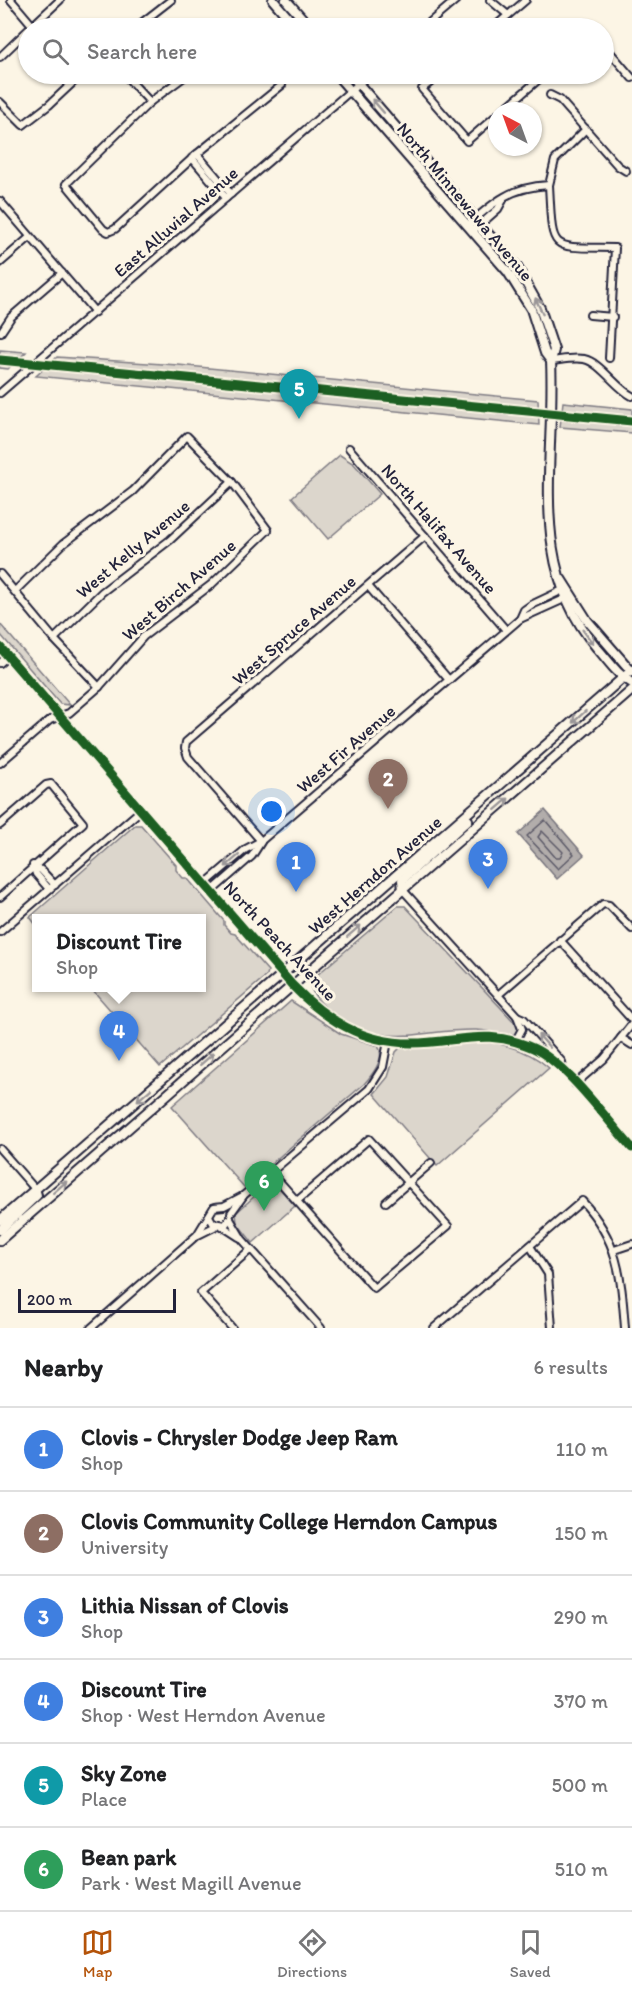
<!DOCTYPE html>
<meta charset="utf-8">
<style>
body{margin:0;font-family:Itim,sans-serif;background:#f2f2f2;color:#202124}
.compass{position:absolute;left:488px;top:102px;width:54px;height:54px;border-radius:50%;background:#fff;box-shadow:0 2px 4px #0004;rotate:319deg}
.scale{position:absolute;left:18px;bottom:15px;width:158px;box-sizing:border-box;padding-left:6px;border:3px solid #22223b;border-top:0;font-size:16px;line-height:21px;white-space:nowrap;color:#22223b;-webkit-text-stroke:4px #fcf5e5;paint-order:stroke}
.you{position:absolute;left:272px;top:812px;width:21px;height:21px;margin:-15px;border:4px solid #fff;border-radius:50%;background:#1a73e8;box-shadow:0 0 0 9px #1a73e833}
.badge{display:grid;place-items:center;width:39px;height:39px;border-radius:50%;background:#b45309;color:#fff;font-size:20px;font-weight:700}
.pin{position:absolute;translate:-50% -50px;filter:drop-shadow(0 2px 3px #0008)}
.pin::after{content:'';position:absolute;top:32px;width:21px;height:18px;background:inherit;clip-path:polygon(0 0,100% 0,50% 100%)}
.popup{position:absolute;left:32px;top:914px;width:174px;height:78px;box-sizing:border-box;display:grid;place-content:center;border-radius:0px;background:#fff;filter:drop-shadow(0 2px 4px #0005);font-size:20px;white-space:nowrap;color:#757577}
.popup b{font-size:22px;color:#202124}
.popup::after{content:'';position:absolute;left:50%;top:100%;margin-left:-12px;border:12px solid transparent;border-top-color:#fff}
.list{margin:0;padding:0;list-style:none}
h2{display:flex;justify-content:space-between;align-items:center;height:78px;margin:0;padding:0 24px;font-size:26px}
h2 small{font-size:20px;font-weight:400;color:#757577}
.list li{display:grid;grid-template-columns:39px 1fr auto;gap:18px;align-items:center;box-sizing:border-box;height:84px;padding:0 24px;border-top:2px solid #e0e0e0}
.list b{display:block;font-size:22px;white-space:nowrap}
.list p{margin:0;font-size:20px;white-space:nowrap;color:#757577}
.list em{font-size:20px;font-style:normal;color:#757577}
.icon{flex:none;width:33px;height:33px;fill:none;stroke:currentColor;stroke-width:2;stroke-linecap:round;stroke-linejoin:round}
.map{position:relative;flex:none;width:632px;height:1328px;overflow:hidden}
.search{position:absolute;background:#fff;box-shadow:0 2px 4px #0004;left:18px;right:18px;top:18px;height:66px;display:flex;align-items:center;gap:15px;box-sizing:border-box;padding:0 21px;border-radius:33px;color:#757577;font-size:22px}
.sheet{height:582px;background:#fff}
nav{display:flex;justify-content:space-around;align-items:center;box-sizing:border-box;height:84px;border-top:2px solid #e0e0e0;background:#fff;font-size:16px;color:#757577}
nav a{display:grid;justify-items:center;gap:3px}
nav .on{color:#b45309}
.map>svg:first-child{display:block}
.green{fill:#dcd6cc;stroke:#7f7c84;stroke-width:1.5}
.water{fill:#b2adab;stroke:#78757e;stroke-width:1.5}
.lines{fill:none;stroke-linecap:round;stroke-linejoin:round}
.shore{stroke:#5c5a68;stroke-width:1.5}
.minor-casing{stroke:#22223b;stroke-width:10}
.major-casing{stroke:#22223b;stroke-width:12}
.minor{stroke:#fcf5e5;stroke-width:6}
.major{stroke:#fcf5e5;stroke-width:8}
.cycleway-casing{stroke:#fcf5e5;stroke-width:13}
.cycleway{stroke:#1b5e20;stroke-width:9}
.oneway{stroke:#9a9698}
.labels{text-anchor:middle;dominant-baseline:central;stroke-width:6;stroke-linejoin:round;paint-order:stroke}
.street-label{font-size:18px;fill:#22223b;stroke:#fcf5e5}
</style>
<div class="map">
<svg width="632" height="1328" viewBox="0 0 632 1328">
<rect width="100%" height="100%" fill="#fcf5e5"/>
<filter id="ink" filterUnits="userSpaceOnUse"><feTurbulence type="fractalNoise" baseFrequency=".0167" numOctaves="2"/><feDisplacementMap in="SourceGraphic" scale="12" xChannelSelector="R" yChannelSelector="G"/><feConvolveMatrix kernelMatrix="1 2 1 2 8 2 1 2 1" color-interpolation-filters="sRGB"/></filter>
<g filter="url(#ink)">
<g class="green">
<path d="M 0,350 L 26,352 L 8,369 L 0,368 Z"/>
<path d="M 57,357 L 178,365 L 538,400 L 539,425 L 36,376 Z"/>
<path d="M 563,402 L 632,409 L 632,433 L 560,427 Z"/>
<path d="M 340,455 L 354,464 L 380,494 L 328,539 L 292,497 Z"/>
<path d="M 0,624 L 70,705 L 60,704 L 0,634 Z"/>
<path d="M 135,825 L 141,825 L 176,865 L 176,870 L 183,878 L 187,878 L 224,921 L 224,925 L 231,933 L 235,934 L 268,971 L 267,975 L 160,1067 L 91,988 L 201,988 L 201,918 L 36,918 L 36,925 L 30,917 Z"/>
<path d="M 398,906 L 405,906 L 518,1026 L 517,1034 C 506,1037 488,1030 476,1030 C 413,1029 391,1052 330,1011 C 321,1004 310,993 310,981 Z"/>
<path d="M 291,1001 L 341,1034 L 378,1046 C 386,1057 372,1075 364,1084 L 244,1187 L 172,1106 Z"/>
<path d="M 459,1042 C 490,1039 526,1047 549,1068 L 437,1166 L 374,1094 L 388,1077 L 396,1052 L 400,1048 Z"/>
<path d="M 269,1183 L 275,1183 L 295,1206 L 253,1243 L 237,1223 L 236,1213 Z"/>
</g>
<path class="water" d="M 545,810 L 584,855 L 557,879 L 518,834 Z"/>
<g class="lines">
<g class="shore">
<path d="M 545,820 L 574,854 L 558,869 L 527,836 Z"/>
<path d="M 542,831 L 563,852 L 560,858 L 556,858 L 538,837 Z"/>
</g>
<g class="minor-casing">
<g id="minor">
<path d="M 11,0 L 33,26"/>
<path d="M 490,0 L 508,15"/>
<path d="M 30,28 L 60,0"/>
<path d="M 135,28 L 171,0"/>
<path d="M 423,28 L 456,0"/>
<path d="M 493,28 L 526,0"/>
<path d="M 604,45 L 632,78"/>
<path d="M 0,57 L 28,30"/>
<path d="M 124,74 L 150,102"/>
<path d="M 188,74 L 150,102 L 66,184 L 103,229 L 108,232 L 115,229 L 197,154 L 282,85 L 283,81 L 278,74"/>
<path d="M 441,74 L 422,89 L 467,141 L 497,115"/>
<path d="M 550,95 L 560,100 L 618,166 L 626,171"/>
<path d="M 0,102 L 23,125 L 49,105 L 82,74"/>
<path d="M 502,111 L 545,74"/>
<path d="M 197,154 L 231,194"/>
<path d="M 192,158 L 226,198"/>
<path d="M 549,185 C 553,253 547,247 615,248 L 609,358"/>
<path d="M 0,201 L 95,312"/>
<path d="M 468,225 C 495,201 511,187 549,185 L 555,160 L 586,129"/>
<path d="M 473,231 L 498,209 L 503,200"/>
<path d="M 0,263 L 30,237"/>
<path d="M 590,315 L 613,317"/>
<path d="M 1,332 L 11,317 L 62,273"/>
<path d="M 551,361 C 561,360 573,357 584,359 C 600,362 616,388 632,396"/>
<path d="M 0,393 L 370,74"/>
<path d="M 349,448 L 506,630"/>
<path d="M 0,574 L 54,639 L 99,687"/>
<path d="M 368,586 L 449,680"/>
<path d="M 520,619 L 571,596"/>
<path d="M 54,639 L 102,592 L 170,540 L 232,482"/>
<path d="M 0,647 L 292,985 C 326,1020 362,1043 412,1043 C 458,1043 486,1027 533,1048 C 566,1063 607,1120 632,1148"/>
<path d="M 0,663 L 8,656"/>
<path d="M 0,763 L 50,720 L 69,713 L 99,687 L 144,636 L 212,584 L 268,530 L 232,482 L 187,436 L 133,491 L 63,544 L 15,591"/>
<path d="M 0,825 L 46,785 L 51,784 L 83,823 L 0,897"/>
<path d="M 261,841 L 188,757 L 185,748 L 186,742 L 425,536"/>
<path d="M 205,884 L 246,849 L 261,841 L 520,619 L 524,610 L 531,605 L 567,588"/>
<path d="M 49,889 L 36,874 L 33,865 L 41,870 L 55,885"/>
<path d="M 403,890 L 517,1016 L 524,1019 L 562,1062 L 563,1070"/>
<path d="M 212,891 L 252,856 L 261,842"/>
<path d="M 0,932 L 141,810"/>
<path d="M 560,940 L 632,1020"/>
<path d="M 498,995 L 603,904 L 609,905 L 632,929"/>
<path d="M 621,1038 L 632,1045"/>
<path d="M 515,1042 L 522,1029 L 517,1016"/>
<path d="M 575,1084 L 604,1059 L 632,1024"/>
<path d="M 0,1149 L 35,1189"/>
<path d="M 271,1172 L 374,1288 L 448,1226 L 369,1139 L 297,1201"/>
<path d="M 386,1202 L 431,1163"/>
<path d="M 231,1213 L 244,1195 L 369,1089 L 383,1067 L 388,1041"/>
<path d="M 209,1216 L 213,1223 L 225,1225 L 230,1218"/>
<path d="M 230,1219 L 242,1239 L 321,1328"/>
<path d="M 222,1226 L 239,1237"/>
<path d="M 198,1235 L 216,1226"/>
<path d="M 530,1246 L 548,1274 L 552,1328"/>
<path d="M 614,1250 L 632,1244"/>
<path d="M 91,1328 L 197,1235 L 214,1207 L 224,1206 L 243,1196"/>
<path d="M 232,1328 L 201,1293 L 251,1249"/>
<path d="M 434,1328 L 582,1201 C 619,1241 621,1276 625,1328"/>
</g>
</g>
<g class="major-casing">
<g id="major">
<path d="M 273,0 L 297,28"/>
<path d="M 286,0 L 311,28"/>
<path d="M 336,74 L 508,272 L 531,309 L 545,353 L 551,361"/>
<path d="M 350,74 L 517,267 L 540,308 L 554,350 L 551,361 C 556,460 526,565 597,648 C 608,660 617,675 632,683"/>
<path d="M 561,579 L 587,620 L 632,672"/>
<path d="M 403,890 L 402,880 L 468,820"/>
<path d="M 0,1220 L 632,670"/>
<path d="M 0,1230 L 37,1195 L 35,1189"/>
<path d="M 0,1240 L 632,690"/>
</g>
</g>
<use href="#minor" class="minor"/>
<use href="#major" class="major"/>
<g class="cycleway-casing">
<g id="cycleway">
<path d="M 0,360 L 632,421"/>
<path d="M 0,647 L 292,985 C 326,1020 362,1043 412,1043 C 458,1043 486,1027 533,1048 C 566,1063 607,1120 632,1148"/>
</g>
</g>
<use href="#cycleway" class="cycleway"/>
</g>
<defs><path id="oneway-shaft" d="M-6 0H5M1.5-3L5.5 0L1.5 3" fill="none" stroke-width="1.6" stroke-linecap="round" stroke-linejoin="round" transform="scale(1.5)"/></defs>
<g class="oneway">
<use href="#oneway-shaft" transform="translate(378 106) rotate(-131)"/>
<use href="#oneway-shaft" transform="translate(539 306) rotate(-114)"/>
<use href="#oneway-shaft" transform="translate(588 637) rotate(53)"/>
<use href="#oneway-shaft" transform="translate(579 717) rotate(138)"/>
<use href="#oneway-shaft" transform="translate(502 804) rotate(-41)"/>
<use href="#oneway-shaft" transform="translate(232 861) rotate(139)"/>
<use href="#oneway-shaft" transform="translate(354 931) rotate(-41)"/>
<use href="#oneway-shaft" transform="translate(544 1041) rotate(-132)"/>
<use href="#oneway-shaft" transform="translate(207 1059) rotate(-41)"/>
<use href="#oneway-shaft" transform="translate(144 1095) rotate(139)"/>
<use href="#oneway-shaft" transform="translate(60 1187) rotate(-41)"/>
</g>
</g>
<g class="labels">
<g class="street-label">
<text transform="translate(465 202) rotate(50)">North Minnewawa Avenue</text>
<text transform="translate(176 222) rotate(-41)">East Alluvial Avenue</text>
<text transform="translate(439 529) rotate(49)">North Halifax Avenue</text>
<text transform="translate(133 549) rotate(-40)">West Kelly Avenue</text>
<text transform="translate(179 590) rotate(-41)">West Birch Avenue</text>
<text transform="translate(294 630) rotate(-41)">West Spruce Avenue</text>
<text transform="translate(346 749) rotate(-41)">West Fir Avenue</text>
<text transform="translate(375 875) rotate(-41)">West Herndon Avenue</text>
<text transform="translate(280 941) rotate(47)">North Peach Avenue</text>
</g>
</g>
</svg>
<svg class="compass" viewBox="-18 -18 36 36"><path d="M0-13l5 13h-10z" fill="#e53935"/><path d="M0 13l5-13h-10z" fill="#757577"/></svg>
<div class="scale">200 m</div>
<div class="you"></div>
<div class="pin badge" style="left:296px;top:892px;background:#3f7fe0">1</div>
<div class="pin badge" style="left:388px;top:809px;background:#8d6e63">2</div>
<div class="pin badge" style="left:488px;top:889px;background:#3f7fe0">3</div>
<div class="pin badge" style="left:119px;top:1061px;background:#3f7fe0">4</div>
<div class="popup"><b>Discount Tire</b>Shop</div>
<div class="pin badge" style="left:299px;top:419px;background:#0f9aa8">5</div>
<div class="pin badge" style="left:264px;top:1211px;background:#2e9e5b">6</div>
<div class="search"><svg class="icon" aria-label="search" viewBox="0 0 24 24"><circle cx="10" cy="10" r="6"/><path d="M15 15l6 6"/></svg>Search here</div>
</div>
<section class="sheet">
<h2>Nearby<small>6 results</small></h2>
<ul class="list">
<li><span class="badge" style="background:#3f7fe0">1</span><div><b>Clovis - Chrysler Dodge Jeep Ram</b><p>Shop</p></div><em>110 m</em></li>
<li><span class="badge" style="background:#8d6e63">2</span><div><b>Clovis Community College Herndon Campus</b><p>University</p></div><em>150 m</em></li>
<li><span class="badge" style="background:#3f7fe0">3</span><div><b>Lithia Nissan of Clovis</b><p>Shop</p></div><em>290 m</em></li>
<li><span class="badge" style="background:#3f7fe0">4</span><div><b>Discount Tire</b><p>Shop · West Herndon Avenue</p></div><em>370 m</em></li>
<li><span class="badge" style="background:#0f9aa8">5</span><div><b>Sky Zone</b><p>Place</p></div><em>500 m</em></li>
<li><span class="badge" style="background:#2e9e5b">6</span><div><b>Bean park</b><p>Park · West Magill Avenue</p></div><em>510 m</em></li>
</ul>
</section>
<nav>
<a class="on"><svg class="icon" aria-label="map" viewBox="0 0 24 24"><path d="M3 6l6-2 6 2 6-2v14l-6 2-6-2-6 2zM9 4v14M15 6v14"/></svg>Map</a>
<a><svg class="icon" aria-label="directions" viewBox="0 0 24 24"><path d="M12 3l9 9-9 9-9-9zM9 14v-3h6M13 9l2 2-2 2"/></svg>Directions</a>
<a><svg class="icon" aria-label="saved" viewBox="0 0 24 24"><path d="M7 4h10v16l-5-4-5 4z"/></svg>Saved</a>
</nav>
